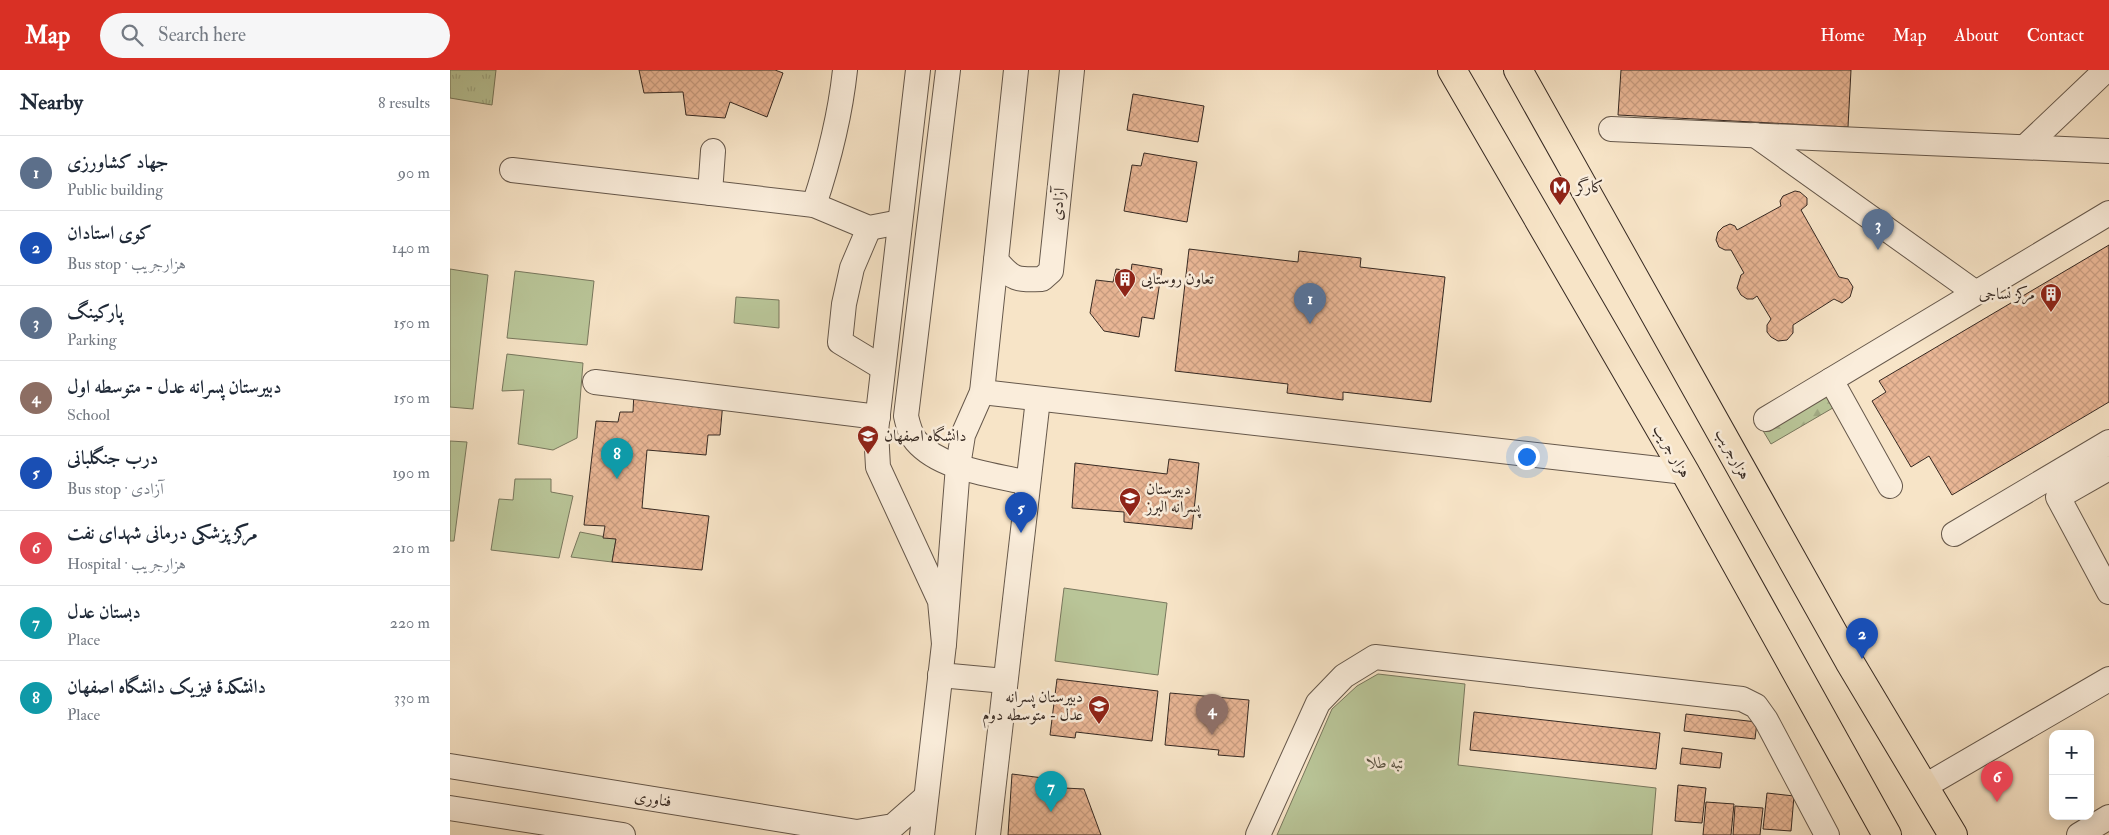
<!DOCTYPE html>
<meta charset="utf-8">
<style>
body{margin:0;font-family:"IM FELL Double Pica",Amiri,serif;background:#f6f6f7;color:#1f2937}
.controls{position:absolute;right:15px;bottom:15px;display:grid;overflow:hidden;border-radius:10px;box-shadow:0 2px 12px #0003}
.controls button{width:45px;height:45px;display:grid;place-items:center;padding:0;border:0;border-bottom:1px solid #e0e1e3;background:#fff;color:#1f2937;font:25px sans-serif}
.you{position:absolute;left:1076px;top:386px;width:18px;height:18px;margin:-12px;border:4px solid #fff;border-radius:50%;background:#1a73e8;box-shadow:0 0 0 8px #1a73e833}
.badge{display:grid;place-items:center;width:32px;height:32px;border-radius:50%;background:#d93025;color:#fff;font-size:16px;font-weight:700}
.pin{position:absolute;translate:-50% -41px;filter:drop-shadow(0 1px 2px #0008)}
.pin::after{content:'';position:absolute;top:26px;width:18px;height:15px;background:inherit;clip-path:polygon(0 0,100% 0,50% 100%)}
.list{margin:0;padding:0;list-style:none}
h2{display:flex;justify-content:space-between;align-items:center;height:65px;margin:0;padding:0 20px;font-size:21px}
h2 small{font-size:16px;font-weight:400;color:#747a83}
.list li{display:grid;grid-template-columns:32px 1fr auto;gap:15px;align-items:center;box-sizing:border-box;height:75px;padding:0 20px;border-top:1px solid #e0e1e3}
.list b{display:block;font-size:19px;white-space:nowrap}
.list p{margin:0;font-size:16px;white-space:nowrap;color:#747a83}
.list em{font-size:16px;font-style:normal;color:#747a83}
.icon{flex:none;width:28px;height:28px;fill:none;stroke:currentColor;stroke-width:2;stroke-linecap:round;stroke-linejoin:round}
.map{position:relative;flex:none;width:1659px;height:765px;overflow:hidden}
header{display:flex;align-items:center;gap:30px;box-sizing:border-box;height:70px;padding:0 25px;background:#d93025;color:#fff}
header strong{font-size:24px}
nav{display:flex;gap:28px;margin-inline-start:auto;font-size:18px}
.search{width:350px;height:45px;background:#f6f6f7;display:flex;align-items:center;gap:12px;box-sizing:border-box;padding:0 18px;border-radius:28px;color:#747a83;font-size:19px}
main{display:flex}
aside{flex:1;background:#fff}
.map>svg:first-child{display:block}
.grass{fill:url(#grass-tufts);stroke:#78775d}
.forest{fill:url(#forest-firs);stroke:#78775d}
.park{fill:#b9c598;stroke:#78775d}
.building{fill:url(#building-cross-hatch);stroke:#362922}
.lines{fill:none;stroke-linecap:round;stroke-linejoin:round}
.minor-casing{stroke:#66584b;stroke-width:26}
.major-casing{stroke:#362922;stroke-width:30}
.minor{stroke:#faeddb;stroke-width:24}
.major{stroke:#f7e4c7;stroke-width:28}
.labels{text-anchor:middle;dominant-baseline:central;stroke-width:5;stroke-linejoin:round;paint-order:stroke}
.poi-label{font-size:16px;fill:#362922;stroke:#faeddb;text-anchor:start}
.street-label{font-size:16px;fill:#362922;stroke:#faeddb}
.park-label{font-size:16px;font-style:italic;fill:#575040;stroke:#faeddb}
</style>
<header>
<strong>Map</strong>
<div class="search"><svg class="icon" aria-label="search" viewBox="0 0 24 24"><circle cx="10" cy="10" r="6"/><path d="M15 15l6 6"/></svg>Search here</div>
<nav><a>Home</a><a>Map</a><a>About</a><a>Contact</a></nav>
</header>
<main>
<aside>
<h2>Nearby<small>8 results</small></h2>
<ul class="list">
<li><span class="badge" style="background:#5c6f8a">1</span><div><b>جهاد کشاورزی</b><p>Public building</p></div><em>90 m</em></li>
<li><span class="badge" style="background:#1a4fb4">2</span><div><b>کوی استادان</b><p>Bus stop · هزارجریب</p></div><em>140 m</em></li>
<li><span class="badge" style="background:#5c6f8a">3</span><div><b>پارکینگ</b><p>Parking</p></div><em>150 m</em></li>
<li><span class="badge" style="background:#8d6e63">4</span><div><b>دبیرستان پسرانه عدل - متوسطه اول</b><p>School</p></div><em>150 m</em></li>
<li><span class="badge" style="background:#1a4fb4">5</span><div><b>درب جنگلبانی</b><p>Bus stop · آزادی</p></div><em>190 m</em></li>
<li><span class="badge" style="background:#e0444e">6</span><div><b>مرکز پزشکی درمانی شهدای نفت</b><p>Hospital · هزارجریب</p></div><em>210 m</em></li>
<li><span class="badge" style="background:#0f9aa8">7</span><div><b>دبستان عدل</b><p>Place</p></div><em>220 m</em></li>
<li><span class="badge" style="background:#0f9aa8">8</span><div><b>دانشکدهٔ فیزیک دانشگاه اصفهان</b><p>Place</p></div><em>330 m</em></li>
</ul>
</aside>
<div class="map">
<svg width="1659" height="765" viewBox="0 0 1659 765">
<defs>
<pattern id="grass-tufts" width="24" height="20" patternUnits="userSpaceOnUse" patternTransform="scale(1.25)"><rect width="24" height="20" fill="#b9c598"/><path d="M3 7l-1-3M5 7V3M7 7l1-3M15 17l-1-3M17 17v-4M19 17l1-3" fill="none" stroke="#a0a983"/></pattern>
<pattern id="forest-firs" width="22" height="20" patternUnits="userSpaceOnUse" patternTransform="scale(1.25)"><rect width="22" height="20" fill="#b9c598"/><path d="M5 1l3.5 6h-7zM16 11l3.5 6h-7z" fill="#a0a983"/></pattern>
<pattern id="building-cross-hatch" width="8" height="8" patternUnits="userSpaceOnUse" patternTransform="scale(1.25)"><rect width="8" height="8" fill="#e9b695"/><path d="M0 0l8 8M0 8l8-8" fill="none" stroke="#c89c80"/></pattern>
</defs>
<rect width="100%" height="100%" fill="#f7e4c7"/>
<filter id="stains"><feTurbulence type="fractalNoise" baseFrequency=".004" numOctaves="4"/><feColorMatrix values="0 0 0 0 .2 0 0 0 0 .09 0 0 0 0 .02 0 0 0 .5 -.17"/></filter>
<radialGradient id="worn" r=".72"><stop offset=".6" stop-color="#630" stop-opacity="0"/><stop offset="1" stop-color="#630" stop-opacity=".3"/></radialGradient>
<path class="grass" d="M 0,0 L 46,0 L 42,35 L 0,28 Z"/>
<path class="forest" d="M 1381,310 L 1393,332 L 1321,374 L 1309,354 Z"/>
<g class="park">
<path d="M 0,199 L 38,205 L 23,339 L 0,337 Z"/>
<path d="M 65,201 L 144,211 L 137,275 L 57,268 Z"/>
<path d="M 286,227 L 329,230 L 329,258 L 284,253 Z"/>
<path d="M 57,284 L 133,293 L 127,368 L 103,380 L 68,374 L 74,320 L 52,321 Z"/>
<path d="M 0,371 L 17,372 L 4,471 L 0,471 Z"/>
<path d="M 65,409 L 101,409 L 101,422 L 123,426 L 109,488 L 41,480 L 49,429 L 63,430 Z"/>
<path d="M 130,462 L 166,469 L 162,492 L 121,487 Z"/>
<path d="M 614,518 L 717,533 L 708,605 L 605,591 Z"/>
<path d="M 928,604 L 1015,614 L 1008,695 L 1206,718 L 1202,765 L 827,765 L 882,639 L 907,616 Z"/>
</g>
<g class="building">
<path d="M 189,0 L 325,0 L 333,3 L 317,47 L 280,32 L 275,48 L 236,45 L 233,22 L 194,23 Z"/>
<path d="M 1171,0 L 1401,0 L 1398,57 L 1168,45 Z"/>
<path d="M 683,24 L 754,36 L 748,72 L 677,60 Z"/>
<path d="M 694,83 L 747,92 L 737,152 L 674,141 L 682,95 L 691,96 Z"/>
<path d="M 1345,121 L 1350,122 L 1357,128 L 1357,135 L 1351,140 L 1389,207 L 1398,209 L 1403,217 L 1400,227 L 1392,233 L 1384,229 L 1343,255 L 1343,263 L 1337,270 L 1328,271 L 1321,267 L 1317,262 L 1317,255 L 1321,249 L 1307,226 L 1303,229 L 1297,229 L 1291,225 L 1287,218 L 1291,205 L 1294,203 L 1281,180 L 1275,180 L 1269,177 L 1266,170 L 1268,162 L 1273,157 L 1280,154 L 1285,156 L 1287,160 L 1331,136 L 1330,131 L 1333,126 Z"/>
<path d="M 1659,175 L 1659,332 L 1502,425 L 1479,386 L 1461,397 L 1422,331 L 1436,322 L 1429,311 Z"/>
<path d="M 739,179 L 848,192 L 849,181 L 911,188 L 910,197 L 995,207 L 981,332 L 893,322 L 893,330 L 837,323 L 838,314 L 725,301 Z"/>
<path d="M 682,194 L 712,199 L 704,249 L 692,247 L 689,267 L 654,261 L 640,243 L 646,210 L 663,212 L 666,199 L 681,201 Z"/>
<path d="M 184,322 L 273,332 L 270,365 L 258,365 L 256,385 L 197,380 L 192,438 L 259,446 L 252,500 L 162,492 L 166,469 L 153,468 L 155,456 L 134,455 L 146,351 L 168,352 L 170,342 L 183,342 Z"/>
<path d="M 719,389 L 749,393 L 742,459 L 674,452 L 674,442 L 622,438 L 625,393 L 717,404 Z"/>
<path d="M 607,609 L 708,621 L 702,671 L 626,662 L 625,668 L 600,665 Z"/>
<path d="M 720,623 L 799,630 L 794,687 L 768,685 L 769,680 L 715,675 Z"/>
<path d="M 1024,642 L 1210,663 L 1206,699 L 1020,680 Z"/>
<path d="M 1236,644 L 1307,652 L 1305,669 L 1234,661 Z"/>
<path d="M 1232,678 L 1272,683 L 1270,698 L 1230,694 Z"/>
<path d="M 562,704 L 593,708 L 594,717 L 634,719 L 651,765 L 558,765 Z"/>
<path d="M 1228,715 L 1256,718 L 1252,753 L 1225,751 Z"/>
<path d="M 1317,723 L 1344,726 L 1341,761 L 1313,759 Z"/>
<path d="M 1256,732 L 1284,734 L 1281,765 L 1253,765 Z"/>
<path d="M 1285,736 L 1313,738 L 1310,765 L 1283,765 Z"/>
</g>
<g class="lines">
<g class="minor-casing">
<g id="minor">
<path d="M 468,0 L 426,361 L 428,397 L 490,531 L 494,574"/>
<path d="M 498,0 L 456,346 C 458,355 460,364 466,371 C 491,400 542,404 578,413"/>
<path d="M 566,0 L 546,190 C 562,210 567,210 592,209 L 601,201 L 622,0"/>
<path d="M 1161,59 L 1659,81"/>
<path d="M 1305,65 L 1526,223"/>
<path d="M 1575,77 L 1656,0"/>
<path d="M 62,100 L 364,135 L 419,158 L 450,152"/>
<path d="M 260,123 L 263,81"/>
<path d="M 364,135 C 379,90 390,47 395,0"/>
<path d="M 419,158 L 402,198 L 394,234 L 390,272 L 433,298"/>
<path d="M 1381,310 L 1440,416"/>
<path d="M 145,312 L 428,347"/>
<path d="M 532,322 L 1235,402"/>
<path d="M 1316,349 L 1659,143"/>
<path d="M 1659,398 L 1608,427 L 1659,522"/>
<path d="M 1504,464 L 1659,372"/>
<path d="M 490,605 L 555,611"/>
<path d="M 0,696 L 407,762 L 443,756 L 476,727"/>
<path d="M 1475,716 L 1659,609"/>
<path d="M 0,738 L 173,765"/>
<path d="M 472,765 L 494,574 L 508,396 L 513,365 L 532,322 L 546,190"/>
<path d="M 538,765 L 588,329"/>
<path d="M 808,765 L 868,633 L 894,606 L 925,587 L 1292,629 L 1306,636 L 1316,650 L 1377,765"/>
<path d="M 1629,765 L 1659,747"/>
</g>
</g>
<g class="major-casing">
<g id="major">
<path d="M 1002,0 L 1235,402 L 1437,765"/>
<path d="M 1068,0 L 1399,591 L 1503,765"/>
</g>
</g>
<use href="#minor" class="minor"/>
<use href="#major" class="major"/>
</g>
<defs>
<g id="metro-pin" transform="scale(1.125)"><path d="M0 17L-7.5 6A9.5 9.5 0 1 1 7.5 6Z" fill="#8f2418" stroke="#faeddb"/><path d="M-5.5 5V-5H-3L0 0L3-5H5.5V5H3V-.5L0 4L-3-.5V5Z" fill="#fff"/></g>
<g id="building-pin" transform="scale(1.125)"><path d="M0 17L-7.5 6A9.5 9.5 0 1 1 7.5 6Z" fill="#8f2418" stroke="#faeddb"/><path d="M-4-6H4V6H1V3H-1V6H-4ZM-2.5-4.3h1.7v1.8h-1.7ZM.8-4.3h1.7v1.8H.8ZM-2.5-1h1.7V.8h-1.7ZM.8-1h1.7V.8H.8Z" fill="#fff"/></g>
<g id="university-pin" transform="scale(1.125)"><path d="M0 17L-7.5 6A9.5 9.5 0 1 1 7.5 6Z" fill="#8f2418" stroke="#faeddb"/><path d="M0-5L7-2L0 1L-7-2ZM-4 1L0 2.5L4 1V4Q0 6-4 4Z" fill="#fff"/></g>
<g id="school-pin" transform="scale(1.125)"><path d="M0 17L-7.5 6A9.5 9.5 0 1 1 7.5 6Z" fill="#8f2418" stroke="#faeddb"/><path d="M0-5L7-2L0 1L-7-2ZM-4 1L0 2.5L4 1V4Q0 6-4 4Z" fill="#fff"/></g>
</defs>
<g fill-rule="evenodd">
<use href="#metro-pin" x="1110" y="117"/>
<use href="#building-pin" x="675" y="209"/>
<use href="#building-pin" x="1601" y="224"/>
<use href="#university-pin" x="418" y="366"/>
<use href="#school-pin" x="680" y="428"/>
<use href="#school-pin" x="649" y="636"/>
</g>
<g class="labels">
<g class="poi-label">
<text x="1126" y="117">کارگر</text>
<text x="691" y="209">تعاون روستایی</text>
<text x="1585" y="224" text-anchor="end">مرکز نساجی</text>
<text x="434" y="366">دانشگاه اصفهان</text>
<text x="696" y="419">دبیرستان<tspan x="696" dy="18">پسرانه البرز</tspan></text>
<text x="633" y="627" text-anchor="end">دبیرستان پسرانه<tspan x="633" dy="18">عدل - متوسطه دوم</tspan></text>
</g>
<g class="street-label">
<text transform="translate(608 134) rotate(-84)">آزادی</text>
<text transform="translate(1222 381) rotate(60)">هزار جریب</text>
<text transform="translate(1283 384) rotate(61)">هزارجریب</text>
<text transform="translate(203 729) rotate(9)">فناوری</text>
</g>
<g class="park-label">
<text x="936" y="693">تبه طلا</text>
</g>
</g>
<rect width="100%" height="100%" filter="url(#stains)"/>
<rect width="100%" height="100%" fill="url(#worn)"/>
</svg>
<div class="controls">
<button>+</button>
<button>−</button>
</div>
<div class="you"></div>
<div class="pin badge" style="left:860px;top:254px;background:#5c6f8a">1</div>
<div class="pin badge" style="left:1412px;top:589px;background:#1a4fb4">2</div>
<div class="pin badge" style="left:1428px;top:180px;background:#5c6f8a">3</div>
<div class="pin badge" style="left:762px;top:665px;background:#8d6e63">4</div>
<div class="pin badge" style="left:571px;top:463px;background:#1a4fb4">5</div>
<div class="pin badge" style="left:1547px;top:732px;background:#e0444e">6</div>
<div class="pin badge" style="left:601px;top:742px;background:#0f9aa8">7</div>
<div class="pin badge" style="left:167px;top:409px;background:#0f9aa8">8</div>
</div>
</main>
